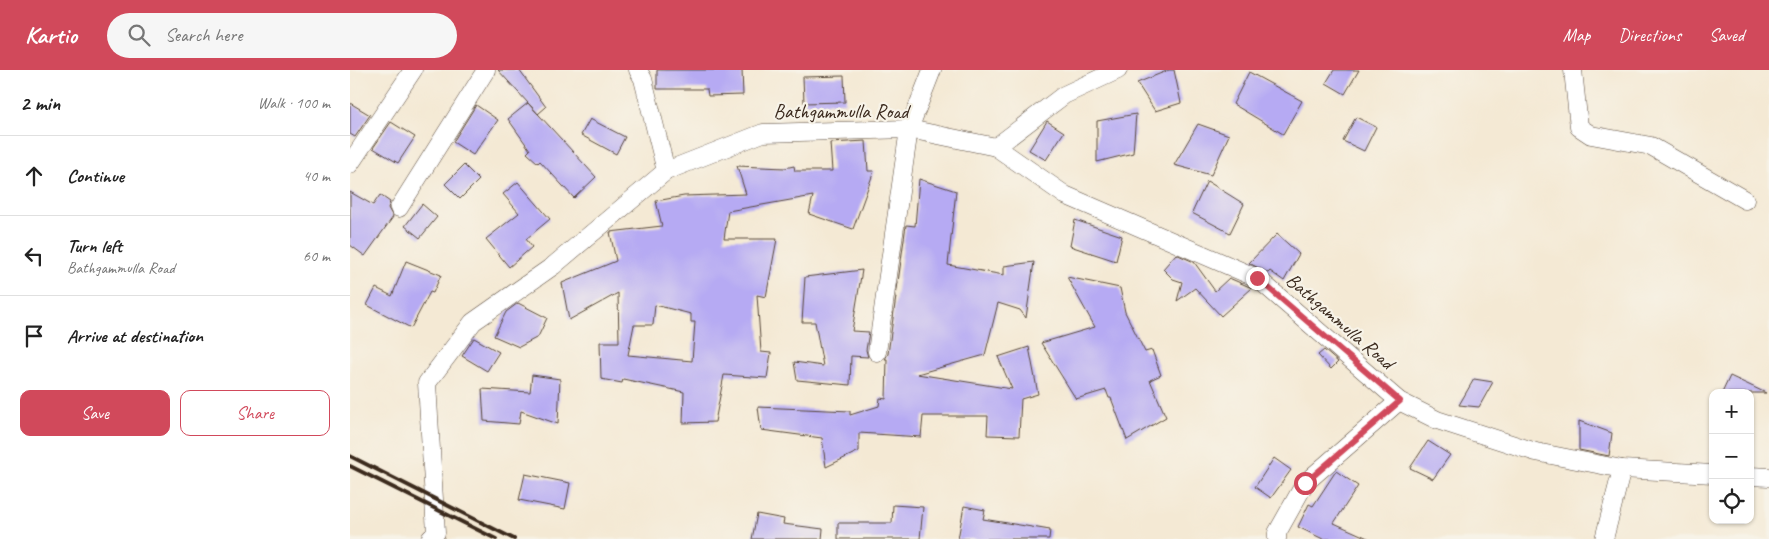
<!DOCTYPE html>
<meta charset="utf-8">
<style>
body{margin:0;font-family:Caveat,sans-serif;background:#f6f6f6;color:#222}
.controls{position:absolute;right:15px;bottom:15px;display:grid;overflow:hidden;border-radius:10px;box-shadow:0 1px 4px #0004}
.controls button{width:45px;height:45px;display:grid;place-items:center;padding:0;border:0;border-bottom:1px solid #e0e0e0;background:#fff;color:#222;font:25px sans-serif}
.stop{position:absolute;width:15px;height:15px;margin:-11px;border:4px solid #d1495b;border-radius:50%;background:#fff}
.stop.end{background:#d1495b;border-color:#fff;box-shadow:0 1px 5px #0008}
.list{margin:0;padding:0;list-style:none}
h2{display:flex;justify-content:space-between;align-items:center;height:65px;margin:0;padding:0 20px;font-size:21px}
h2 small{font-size:16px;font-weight:400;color:#767676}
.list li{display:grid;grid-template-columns:32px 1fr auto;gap:15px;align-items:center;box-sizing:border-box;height:80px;padding:0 20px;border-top:1px solid #e0e0e0}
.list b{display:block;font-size:19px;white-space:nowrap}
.list p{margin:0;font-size:16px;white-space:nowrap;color:#767676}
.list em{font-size:16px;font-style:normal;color:#767676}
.actions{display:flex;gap:10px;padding:15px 20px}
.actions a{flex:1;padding:11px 0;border:1px solid #d1495b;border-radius:10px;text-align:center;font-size:18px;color:#d1495b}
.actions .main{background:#d1495b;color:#fff}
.icon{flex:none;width:28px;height:28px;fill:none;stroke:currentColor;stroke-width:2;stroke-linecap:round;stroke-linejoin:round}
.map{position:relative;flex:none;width:1419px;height:469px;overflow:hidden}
header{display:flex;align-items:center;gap:30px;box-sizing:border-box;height:70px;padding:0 25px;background:#d1495b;color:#fff}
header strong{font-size:24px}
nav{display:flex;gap:28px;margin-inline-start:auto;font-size:18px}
.search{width:350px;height:45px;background:#f6f6f6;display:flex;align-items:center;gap:12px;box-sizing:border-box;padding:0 18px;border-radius:28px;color:#767676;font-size:19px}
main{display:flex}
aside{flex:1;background:#fff}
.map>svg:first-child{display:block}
.building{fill:#b6aaf3;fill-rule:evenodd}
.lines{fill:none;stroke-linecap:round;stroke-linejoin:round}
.minor-casing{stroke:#574739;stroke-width:19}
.minor{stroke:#fff;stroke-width:18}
.rail{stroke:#3b2a1e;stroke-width:4}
.route{stroke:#d1495b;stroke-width:6}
.labels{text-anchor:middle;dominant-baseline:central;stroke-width:4.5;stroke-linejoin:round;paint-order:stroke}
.street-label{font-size:20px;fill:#3b2a1e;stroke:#f7f3e8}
</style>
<header>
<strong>Kartio</strong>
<div class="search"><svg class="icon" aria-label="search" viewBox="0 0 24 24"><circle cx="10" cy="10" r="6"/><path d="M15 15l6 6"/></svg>Search here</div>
<nav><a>Map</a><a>Directions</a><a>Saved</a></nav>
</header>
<main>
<aside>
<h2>2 min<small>Walk · 100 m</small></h2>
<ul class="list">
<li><svg class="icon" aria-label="ahead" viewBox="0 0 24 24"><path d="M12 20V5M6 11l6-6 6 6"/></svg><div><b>Continue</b></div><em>40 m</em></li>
<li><svg class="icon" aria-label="left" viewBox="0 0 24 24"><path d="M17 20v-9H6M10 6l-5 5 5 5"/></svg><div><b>Turn left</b><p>Bathgammulla Road</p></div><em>60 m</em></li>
<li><svg class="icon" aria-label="arrive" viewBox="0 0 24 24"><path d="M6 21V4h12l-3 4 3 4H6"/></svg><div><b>Arrive at destination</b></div></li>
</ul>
<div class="actions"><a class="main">Save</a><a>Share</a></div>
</aside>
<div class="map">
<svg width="1419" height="469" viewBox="0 0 1419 469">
<rect width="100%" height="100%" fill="#f7f3e8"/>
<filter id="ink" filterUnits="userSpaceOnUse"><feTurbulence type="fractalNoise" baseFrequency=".02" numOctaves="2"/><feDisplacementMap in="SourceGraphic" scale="10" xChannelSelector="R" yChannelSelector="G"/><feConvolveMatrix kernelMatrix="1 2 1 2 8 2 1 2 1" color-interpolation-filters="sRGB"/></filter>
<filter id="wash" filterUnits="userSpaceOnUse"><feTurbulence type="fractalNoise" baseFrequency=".0096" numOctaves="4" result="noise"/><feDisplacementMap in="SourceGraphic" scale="20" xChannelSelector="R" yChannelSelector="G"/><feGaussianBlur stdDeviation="1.12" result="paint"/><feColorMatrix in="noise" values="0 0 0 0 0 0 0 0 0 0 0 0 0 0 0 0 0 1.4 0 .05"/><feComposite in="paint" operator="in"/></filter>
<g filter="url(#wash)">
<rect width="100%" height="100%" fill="#f4e9d4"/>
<g id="blocks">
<g class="building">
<path d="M 148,0 L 169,0 L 196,37 L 188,44 Z"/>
<path d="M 307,0 L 392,0 L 393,25 L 358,26 L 357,19 L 307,19 Z"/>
<path d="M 819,0 L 824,0 L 831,33 L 805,41 L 787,13 Z"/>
<path d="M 984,0 L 1009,0 L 995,24 L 976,13 Z"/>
<path d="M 899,2 L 952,31 L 933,64 L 883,34 Z"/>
<path d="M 494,6 L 495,32 L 454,33 L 453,7 Z"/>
<path d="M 0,33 L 20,45 L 5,67 L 0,64 Z"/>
<path d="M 178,33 L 246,107 L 224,128 L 190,91 L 188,93 L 177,83 L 180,80 L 158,49 Z"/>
<path d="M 126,35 L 148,50 L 123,85 L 103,72 Z"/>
<path d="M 786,44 L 783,83 L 747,92 L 747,51 Z"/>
<path d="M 1006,47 L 1026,57 L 1014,81 L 993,71 Z"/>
<path d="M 240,49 L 275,67 L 266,84 L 231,65 Z"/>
<path d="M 697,51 L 714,62 L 696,90 L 679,80 Z"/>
<path d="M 41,52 L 65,67 L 48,93 L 23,78 Z"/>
<path d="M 848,54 L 879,65 L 861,105 L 824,95 Z"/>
<path d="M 516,71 L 518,101 L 524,101 L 503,159 L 459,144 L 463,126 L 378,141 L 374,169 L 427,169 L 416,227 L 407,225 L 411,282 L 421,283 L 417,308 L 374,305 L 365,352 L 333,353 L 334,322 L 273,309 L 272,313 L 251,309 L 250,272 L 269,272 L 268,223 L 219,250 L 212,213 L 266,191 L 260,162 L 312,156 L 306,131 L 334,126 L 396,124 L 387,96 L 435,98 L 444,96 L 445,101 L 482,101 L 480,73 ZM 305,235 L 341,244 L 341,252 L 345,252 L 342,291 L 278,285 L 284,255 L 303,255 Z"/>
<path d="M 114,95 L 129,110 L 110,129 L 95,114 Z"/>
<path d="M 569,109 L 606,121 L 598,195 L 654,205 L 654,196 L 684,192 L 676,248 L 670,240 L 648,233 L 635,285 L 567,304 L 662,319 L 648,287 L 679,277 L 688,324 L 671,329 L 669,366 L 637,365 L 638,346 L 573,346 L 571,367 L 509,363 L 509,381 L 476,397 L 472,368 L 411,360 L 408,337 L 500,341 L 500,345 L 529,336 L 530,328 L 536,329 L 537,289 L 535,289 L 538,284 L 556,155 L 565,156 Z"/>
<path d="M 857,111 L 894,134 L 880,163 L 842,143 Z"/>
<path d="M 168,112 L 200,149 L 176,169 L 182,177 L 159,197 L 136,169 L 169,143 L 153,124 Z"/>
<path d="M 0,122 L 23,135 L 30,125 L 40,132 L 38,138 L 43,147 L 15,186 L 0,175 Z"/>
<path d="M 72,134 L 87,147 L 70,168 L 55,156 Z"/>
<path d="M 725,150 L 772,166 L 766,191 L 720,176 Z"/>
<path d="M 927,164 L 949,184 L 934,211 L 920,201 L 918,203 L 899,193 Z"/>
<path d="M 826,184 L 844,192 L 865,221 L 879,208 L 902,218 L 871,246 L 845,218 L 827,231 L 832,212 L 823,209 L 813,199 Z"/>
<path d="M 56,191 L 91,205 L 83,223 L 80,222 L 61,258 L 17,235 L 26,218 L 42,226 Z"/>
<path d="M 512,200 L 502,261 L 519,262 L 516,280 L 518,287 L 501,286 L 500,315 L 447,310 L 444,292 L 473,296 L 465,252 L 452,252 L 455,207 Z"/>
<path d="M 717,207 L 770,218 L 775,242 L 795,282 L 802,280 L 811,305 L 800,310 L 816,347 L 777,370 L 761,328 L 759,328 L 756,320 L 726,329 L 691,273 L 745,257 Z"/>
<path d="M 168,233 L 197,248 L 188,267 L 169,277 L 144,266 L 156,242 Z"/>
<path d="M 124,268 L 149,282 L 137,301 L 112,286 Z"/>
<path d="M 974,280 L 988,292 L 981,299 L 968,285 Z"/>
<path d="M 182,305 L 210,309 L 208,354 L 171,341 L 169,354 L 134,351 L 132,319 L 180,322 Z"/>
<path d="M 1380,306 L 1416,323 L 1372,323 Z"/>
<path d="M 1124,309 L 1143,312 L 1129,337 L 1109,335 Z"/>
<path d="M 1229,351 L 1262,363 L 1259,386 L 1229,380 Z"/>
<path d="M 1078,371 L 1100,385 L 1083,409 L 1060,398 Z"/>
<path d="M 924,388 L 941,400 L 921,428 L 905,417 Z"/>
<path d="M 986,401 L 1008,416 L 984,453 L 1020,469 L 973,469 L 948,457 L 959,434 L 963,436 Z"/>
<path d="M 175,404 L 220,413 L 215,439 L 169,430 Z"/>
<path d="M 543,435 L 573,437 L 570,469 L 488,469 L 488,453 L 542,453 Z"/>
<path d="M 614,436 L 635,440 L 633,449 L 700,460 L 699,469 L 608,469 Z"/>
<path d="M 407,444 L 434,449 L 433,454 L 473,459 L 472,469 L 402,469 Z"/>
</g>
</g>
</g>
<g filter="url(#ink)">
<use href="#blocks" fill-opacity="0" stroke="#574739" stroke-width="1"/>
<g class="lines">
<g class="minor-casing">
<g id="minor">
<path d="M 288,0 L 293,9 L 316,101"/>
<path d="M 1223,0 L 1229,57 L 1241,65 L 1301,76 L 1395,130"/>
<path d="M 646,77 L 714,25 L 768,0"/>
<path d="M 0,94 L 63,0"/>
<path d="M 49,138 L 136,0"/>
<path d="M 527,282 L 559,59 L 582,0"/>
<path d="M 1400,406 L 1419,407"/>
<path d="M 80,469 L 86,463 L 77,313 L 123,252 L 203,196 L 316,101 L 413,63 L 559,59 L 646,77 L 715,125 L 907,208 L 1049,331 L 1087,350 L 1186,382 L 1272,399 L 1363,404"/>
<path d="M 927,469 L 927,463 L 955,413 L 1049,331"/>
<path d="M 1254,469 L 1272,399"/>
</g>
</g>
<use href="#minor" class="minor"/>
<g class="rail">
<path d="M 0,386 L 164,469"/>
<path d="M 0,396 L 146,469"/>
</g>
</g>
</g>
<g class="lines" filter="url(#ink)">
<path class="route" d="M 907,208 L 1050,331 L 955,413"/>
</g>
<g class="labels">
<g class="street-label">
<text x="491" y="41">Bathgammulla Road</text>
<text transform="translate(990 251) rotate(41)">Bathgammulla Road</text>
</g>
</g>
</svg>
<div class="controls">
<button>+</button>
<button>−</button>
<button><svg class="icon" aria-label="locate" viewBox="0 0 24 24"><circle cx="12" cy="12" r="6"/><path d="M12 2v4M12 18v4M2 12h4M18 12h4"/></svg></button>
</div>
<div class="stop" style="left:955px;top:413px"></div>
<div class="stop end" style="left:907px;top:208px"></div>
</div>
</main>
